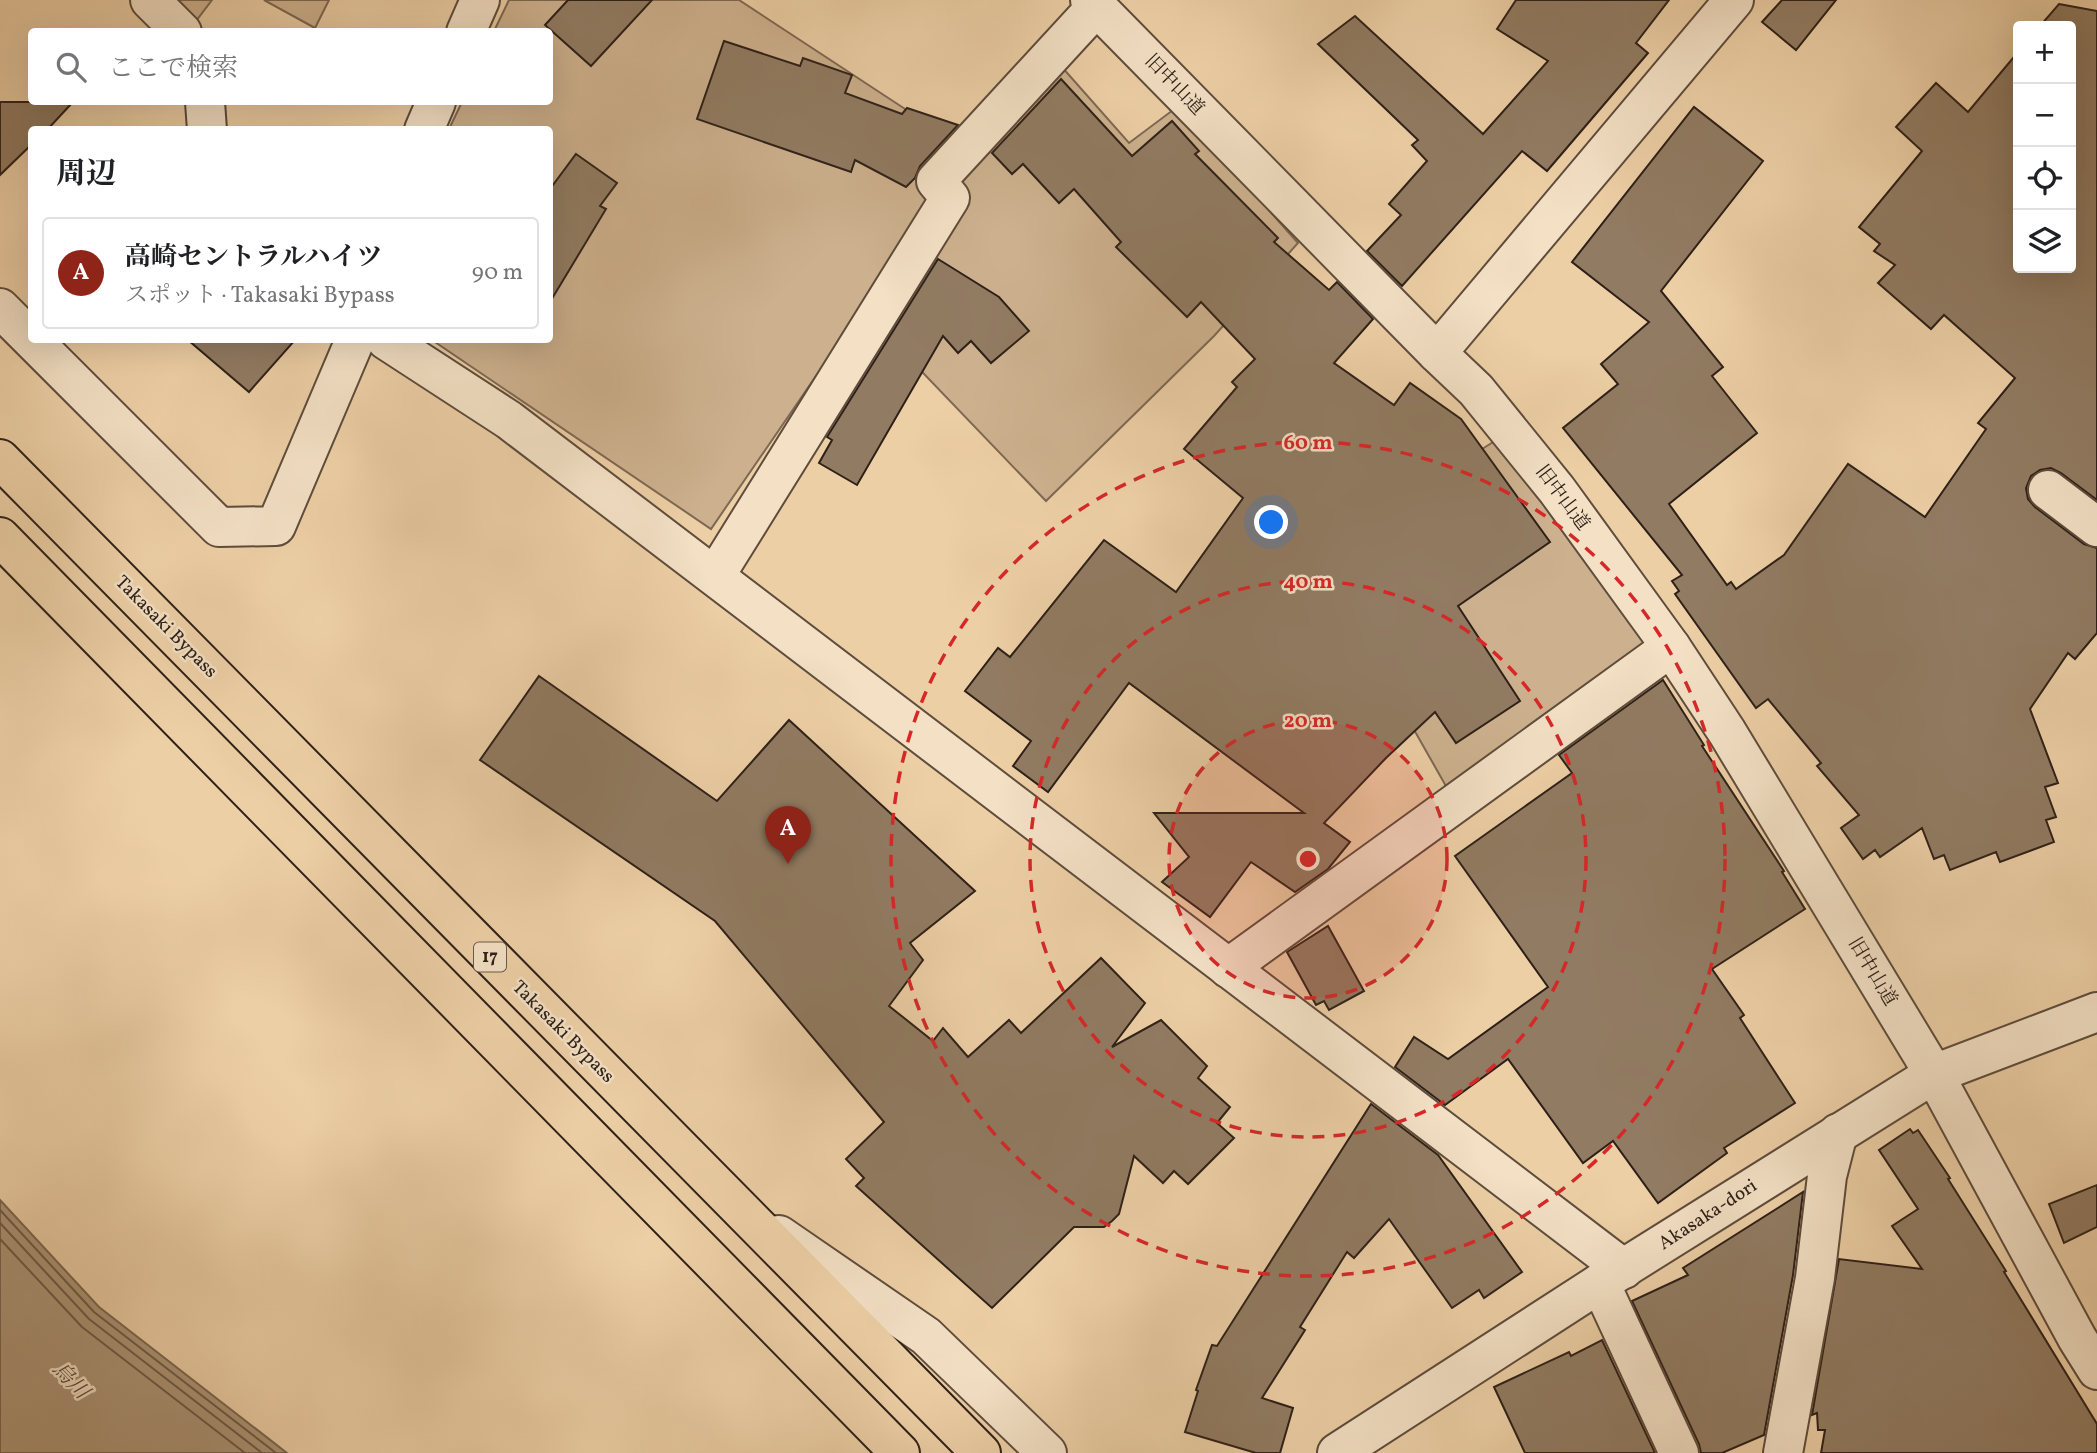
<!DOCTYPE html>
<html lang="ja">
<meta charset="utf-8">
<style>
body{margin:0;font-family:Vollkorn,"Noto Serif JP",serif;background:#f6f6f6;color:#202124}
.controls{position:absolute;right:21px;top:21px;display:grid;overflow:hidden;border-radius:7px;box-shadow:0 7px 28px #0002}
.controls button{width:63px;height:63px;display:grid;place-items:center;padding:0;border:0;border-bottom:2px solid #e0e0e0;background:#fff;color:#202124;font:35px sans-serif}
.you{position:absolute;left:1272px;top:523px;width:24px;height:24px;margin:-18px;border:5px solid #fff;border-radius:50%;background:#1a73e8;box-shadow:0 0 0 10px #1a73e833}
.badge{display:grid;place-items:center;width:46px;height:46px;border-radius:50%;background:#8f2418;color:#fff;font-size:23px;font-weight:700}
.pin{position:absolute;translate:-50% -58px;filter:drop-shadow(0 2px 4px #0008)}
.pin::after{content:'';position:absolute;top:37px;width:24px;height:21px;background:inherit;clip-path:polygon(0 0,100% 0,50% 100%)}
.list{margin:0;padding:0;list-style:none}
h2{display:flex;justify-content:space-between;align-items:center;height:91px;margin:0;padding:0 28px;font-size:30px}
h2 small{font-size:23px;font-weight:400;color:#757577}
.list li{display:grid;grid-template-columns:46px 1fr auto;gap:21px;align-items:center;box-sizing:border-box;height:112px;margin:0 14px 14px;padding:0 14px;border:2px solid #e0e0e0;border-radius:7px}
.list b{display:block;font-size:26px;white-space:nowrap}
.list p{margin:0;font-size:23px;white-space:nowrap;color:#757577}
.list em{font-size:23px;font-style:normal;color:#757577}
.icon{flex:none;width:38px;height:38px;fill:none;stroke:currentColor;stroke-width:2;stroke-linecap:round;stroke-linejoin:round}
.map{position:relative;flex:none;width:2097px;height:1453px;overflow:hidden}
.search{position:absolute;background:#fff;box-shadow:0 7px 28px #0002;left:28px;top:28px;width:525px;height:77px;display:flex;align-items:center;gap:18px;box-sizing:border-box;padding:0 24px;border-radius:7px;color:#757577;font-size:26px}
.panel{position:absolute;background:#fff;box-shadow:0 7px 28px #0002;left:28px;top:126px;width:525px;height:217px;border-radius:7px}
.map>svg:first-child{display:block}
.green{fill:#cdb18e;stroke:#7e6853;stroke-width:2}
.water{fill:#ac9476;stroke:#7a6650;stroke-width:2}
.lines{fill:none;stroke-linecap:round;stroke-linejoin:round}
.shore{stroke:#6d5a47;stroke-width:2}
.building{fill:#917b62;stroke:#2e2018;stroke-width:2}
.minor-casing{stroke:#5e4c3c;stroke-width:42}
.highway-casing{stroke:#2e2018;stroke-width:42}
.minor{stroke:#f3e0c5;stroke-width:38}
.highway{stroke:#edcfa6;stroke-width:38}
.ring{fill:none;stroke:#d62828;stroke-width:3.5;stroke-dasharray:12 9}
.labels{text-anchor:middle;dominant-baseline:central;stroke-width:5;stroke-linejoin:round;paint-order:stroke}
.shield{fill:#f3e0c5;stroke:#695a4c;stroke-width:2}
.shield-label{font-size:18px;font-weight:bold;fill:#2e2018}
.street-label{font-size:19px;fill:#2e2018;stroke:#f3e0c5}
.water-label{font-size:21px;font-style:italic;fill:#5a4939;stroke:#f3e0c5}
.centre{fill:#d62828;stroke:#f3e0c5;stroke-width:3.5}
.ring-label{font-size:21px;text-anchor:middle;font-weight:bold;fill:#d62828;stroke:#f3e0c5;stroke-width:5;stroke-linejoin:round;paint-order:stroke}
</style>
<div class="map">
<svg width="2097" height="1453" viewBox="0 0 2097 1453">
<rect width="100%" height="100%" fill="#edcfa6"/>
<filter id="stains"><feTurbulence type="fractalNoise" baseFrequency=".00286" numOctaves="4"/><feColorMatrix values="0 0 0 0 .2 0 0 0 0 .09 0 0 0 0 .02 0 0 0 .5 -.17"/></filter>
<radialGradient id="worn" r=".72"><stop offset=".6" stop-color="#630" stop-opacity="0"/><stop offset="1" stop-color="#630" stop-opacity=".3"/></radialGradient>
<g class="green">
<path d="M 173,0 L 212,0 L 196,21 Z"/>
<path d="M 264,0 L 329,0 L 315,28 Z"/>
<path d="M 509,0 L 739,0 L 960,145 L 934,204 L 711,529 L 432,340 L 550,340 L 550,130 L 449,129 L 462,102 L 550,102 L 550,32 L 494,31 Z"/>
<path d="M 1061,66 L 1129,143 L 1177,107 L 1298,243 L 1214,336 L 1046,501 L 879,327 L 957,178 Z"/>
<path d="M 1501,437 L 1651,649 L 1451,795 L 1315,555 Z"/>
</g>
<path class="water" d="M 0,1200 L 99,1307 L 287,1453 L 0,1453 Z"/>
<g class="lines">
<g class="shore">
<path d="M 0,1210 L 94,1312 L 276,1453"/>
<path d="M 0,1223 L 89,1319 L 262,1453"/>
<path d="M 0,1239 L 82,1327 L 245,1453"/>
</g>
</g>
<g class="building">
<path d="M 568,0 L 652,0 L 591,66 L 545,25 Z"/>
<path d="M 1516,0 L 1669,0 L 1636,43 L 1648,53 L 1547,171 L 1522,151 L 1402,286 L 1367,251 L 1401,215 L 1389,204 L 1427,161 L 1412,145 L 1418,140 L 1318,44 L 1355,16 L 1483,134 L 1548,61 L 1497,29 Z"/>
<path d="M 1782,0 L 1836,0 L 1796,50 L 1762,22 Z"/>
<path d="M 2059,4 L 2097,11 L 2097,500 L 2061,473 L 2051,468 L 2040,470 L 2031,476 L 2026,488 L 2028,499 L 2035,507 L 2084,544 L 2097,548 L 2097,633 L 2075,659 L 2068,653 L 2030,709 L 2058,783 L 2045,787 L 2056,817 L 2046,820 L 2054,842 L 2000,862 L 1996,852 L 1950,870 L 1944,855 L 1934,859 L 1922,828 L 1880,857 L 1875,850 L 1863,859 L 1841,828 L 1859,815 L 1817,766 L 1821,763 L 1768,699 L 1756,708 L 1675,594 L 1679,591 L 1672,581 L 1682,575 L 1563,428 L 1618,384 L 1601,364 L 1649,322 L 1572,262 L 1694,107 L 1763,161 L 1661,291 L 1723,367 L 1712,376 L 1757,433 L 1669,504 L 1727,585 L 1731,582 L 1736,589 L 1784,555 L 1848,464 L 1925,517 L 1986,429 L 1978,423 L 2015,378 L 1944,315 L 1931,329 L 1878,283 L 1895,265 L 1874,251 L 1880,244 L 1859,227 L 1922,151 L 1896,127 L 1936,83 L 1968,112 L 2018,52 L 2018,268 L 2071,268 L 2071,26 L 2040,26 Z"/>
<path d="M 724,41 L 800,66 L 803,58 L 852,75 L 845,93 L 902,114 L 907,108 L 958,125 L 920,166 L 915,178 L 906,187 L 855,160 L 851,172 L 697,119 Z"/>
<path d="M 1061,79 L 1132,156 L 1172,121 L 1199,151 L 1195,154 L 1278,238 L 1274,242 L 1329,290 L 1337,282 L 1373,319 L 1334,363 L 1394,405 L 1410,383 L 1461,419 L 1550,542 L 1458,606 L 1520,701 L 1456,743 L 1435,712 L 1386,758 L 1324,823 L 1350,842 L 1328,869 L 1295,892 L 1251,862 L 1210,917 L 1162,882 L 1189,857 L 1154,813 L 1304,813 L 1129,683 L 1048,792 L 1013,766 L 1031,741 L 965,691 L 998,648 L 1010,657 L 1104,540 L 1176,592 L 1243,498 L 1184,449 L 1237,387 L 1232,382 L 1255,359 L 1201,302 L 1187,317 L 1116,247 L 1121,242 L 1074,189 L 1059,203 L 1023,164 L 1012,174 L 992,153 Z"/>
<path d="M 0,102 L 73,102 L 47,130 L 32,130 L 32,144 L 0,175 Z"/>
<path d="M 576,154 L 617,183 L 600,206 L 606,209 L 550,302 L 550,189 Z"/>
<path d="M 938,259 L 999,297 L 1029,331 L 991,363 L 971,341 L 958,353 L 943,336 L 857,485 L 819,463 L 832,440 L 827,437 Z"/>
<path d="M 188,340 L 295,340 L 249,392 Z"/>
<path d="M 539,676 L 717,801 L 789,720 L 975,891 L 910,943 L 923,960 L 889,1006 L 933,1041 L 943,1028 L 968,1057 L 1009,1020 L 1021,1033 L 1101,958 L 1145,1003 L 1112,1047 L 1161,1020 L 1207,1066 L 1198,1078 L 1230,1107 L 1217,1123 L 1234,1138 L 1188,1184 L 1174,1171 L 1163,1183 L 1134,1156 L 1119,1214 L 1112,1221 L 1104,1227 L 1074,1227 L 992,1308 L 856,1186 L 864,1178 L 846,1159 L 884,1122 L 715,921 L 480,760 Z"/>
<path d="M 1663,680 L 1704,745 L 1702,746 L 1784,871 L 1782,872 L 1805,909 L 1712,969 L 1744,1015 L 1740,1018 L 1795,1103 L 1724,1148 L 1727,1153 L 1658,1203 L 1613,1141 L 1583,1163 L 1508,1059 L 1445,1105 L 1395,1067 L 1414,1037 L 1448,1059 L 1548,987 L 1455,856 L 1572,773 L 1559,755 Z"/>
<path d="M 1328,926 L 1364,991 L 1329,1010 L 1324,1001 L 1316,1005 L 1287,952 Z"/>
<path d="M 1371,1104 L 1438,1155 L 1522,1272 L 1484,1298 L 1479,1290 L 1452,1308 L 1389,1219 L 1354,1258 L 1347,1252 L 1300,1327 L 1305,1330 L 1262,1398 L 1293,1408 L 1280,1453 L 1256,1453 L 1185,1432 L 1198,1391 L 1196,1390 L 1212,1345 L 1217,1346 Z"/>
<path d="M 1910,1129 L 1913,1133 L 1918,1130 L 1950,1178 L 1948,1179 L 2006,1271 L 2004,1272 L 2097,1424 L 2097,1453 L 1821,1453 L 1825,1430 L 1818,1430 L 1817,1413 L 1812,1415 L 1839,1259 L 1922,1269 L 1892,1226 L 1918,1209 L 1879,1150 Z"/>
<path d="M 2097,1185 L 2097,1227 L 2064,1243 L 2049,1204 Z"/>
<path d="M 1803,1192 L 1793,1275 L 1764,1435 L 1722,1453 L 1701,1453 L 1699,1444 L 1632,1301 L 1688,1275 L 1683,1268 Z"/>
<path d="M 1602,1340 L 1655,1453 L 1525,1453 L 1494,1387 L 1569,1352 L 1571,1356 Z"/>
</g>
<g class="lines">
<g class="minor-casing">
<g id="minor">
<path d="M 150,0 L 182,32"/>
<path d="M 1090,0 L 1437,353 L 1476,390 L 1557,490 L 1671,647 L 1727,732 L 1934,1074 L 2077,1338 L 2097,1370"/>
<path d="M 466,32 L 480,0"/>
<path d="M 205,102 L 207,130"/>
<path d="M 424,130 L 436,102"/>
<path d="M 0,308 L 219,527 L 276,526 L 355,340"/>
<path d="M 386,340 L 509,420 L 1624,1269"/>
<path d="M 1437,353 L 1734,0"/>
<path d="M 2048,490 L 2097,527"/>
<path d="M 715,576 L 950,198 L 936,181 L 1097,6"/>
<path d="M 1228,968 L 1671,647"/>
<path d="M 779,1235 L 926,1336 L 1047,1453"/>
<path d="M 1600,1283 L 1679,1453"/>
<path d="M 1337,1453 L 1600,1283 L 1934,1074 L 2097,1012"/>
<path d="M 1783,1453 L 1815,1278 L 1827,1176 L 1838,1133"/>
</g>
</g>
<g class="highway-casing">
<g id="highway">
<path d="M 0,459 L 981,1453"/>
<path d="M 0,537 L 900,1453"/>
</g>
</g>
<use href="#minor" class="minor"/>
<use href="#highway" class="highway"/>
</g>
<circle cx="1308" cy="859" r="139" fill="#d62828" fill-opacity=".12"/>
<g class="ring">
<circle cx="1308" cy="859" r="139"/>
<circle cx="1308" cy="859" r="278"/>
<circle cx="1308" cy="859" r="417"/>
</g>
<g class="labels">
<rect class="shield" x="474" y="942.5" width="32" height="29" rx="5"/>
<g class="shield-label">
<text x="490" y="957">17</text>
</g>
<g class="street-label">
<text transform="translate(1174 85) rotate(46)">旧中山道</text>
<text transform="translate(1562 498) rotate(53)">旧中山道</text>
<text transform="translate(166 627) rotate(45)">Takasaki Bypass</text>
<text transform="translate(1872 972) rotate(59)">旧中山道</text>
<text transform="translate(563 1032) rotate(45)">Takasaki Bypass</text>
<text transform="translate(1708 1215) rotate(-33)">Akasaka-dori</text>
</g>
<g class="water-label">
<text transform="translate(70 1381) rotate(46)">烏川</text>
</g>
</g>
<circle cx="1308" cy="859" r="10" class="centre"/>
<g class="ring-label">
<text x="1308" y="449">60 m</text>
<text x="1308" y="588">40 m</text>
<text x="1308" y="727">20 m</text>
</g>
<rect width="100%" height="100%" filter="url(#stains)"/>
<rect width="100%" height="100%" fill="url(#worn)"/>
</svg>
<div class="controls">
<button>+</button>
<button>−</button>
<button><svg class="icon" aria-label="locate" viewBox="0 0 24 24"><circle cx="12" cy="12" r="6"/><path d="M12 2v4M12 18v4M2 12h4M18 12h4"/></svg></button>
<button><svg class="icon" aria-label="layers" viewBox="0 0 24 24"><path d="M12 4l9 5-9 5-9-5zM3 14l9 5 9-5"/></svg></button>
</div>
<div class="you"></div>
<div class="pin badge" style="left:788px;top:864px">A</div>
<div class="search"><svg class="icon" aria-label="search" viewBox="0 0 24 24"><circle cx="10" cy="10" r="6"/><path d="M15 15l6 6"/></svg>ここで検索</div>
<section class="panel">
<h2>周辺<small></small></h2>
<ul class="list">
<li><span class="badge">A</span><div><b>高崎セントラルハイツ</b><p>スポット · Takasaki Bypass</p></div><em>90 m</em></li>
</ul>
</section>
</div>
